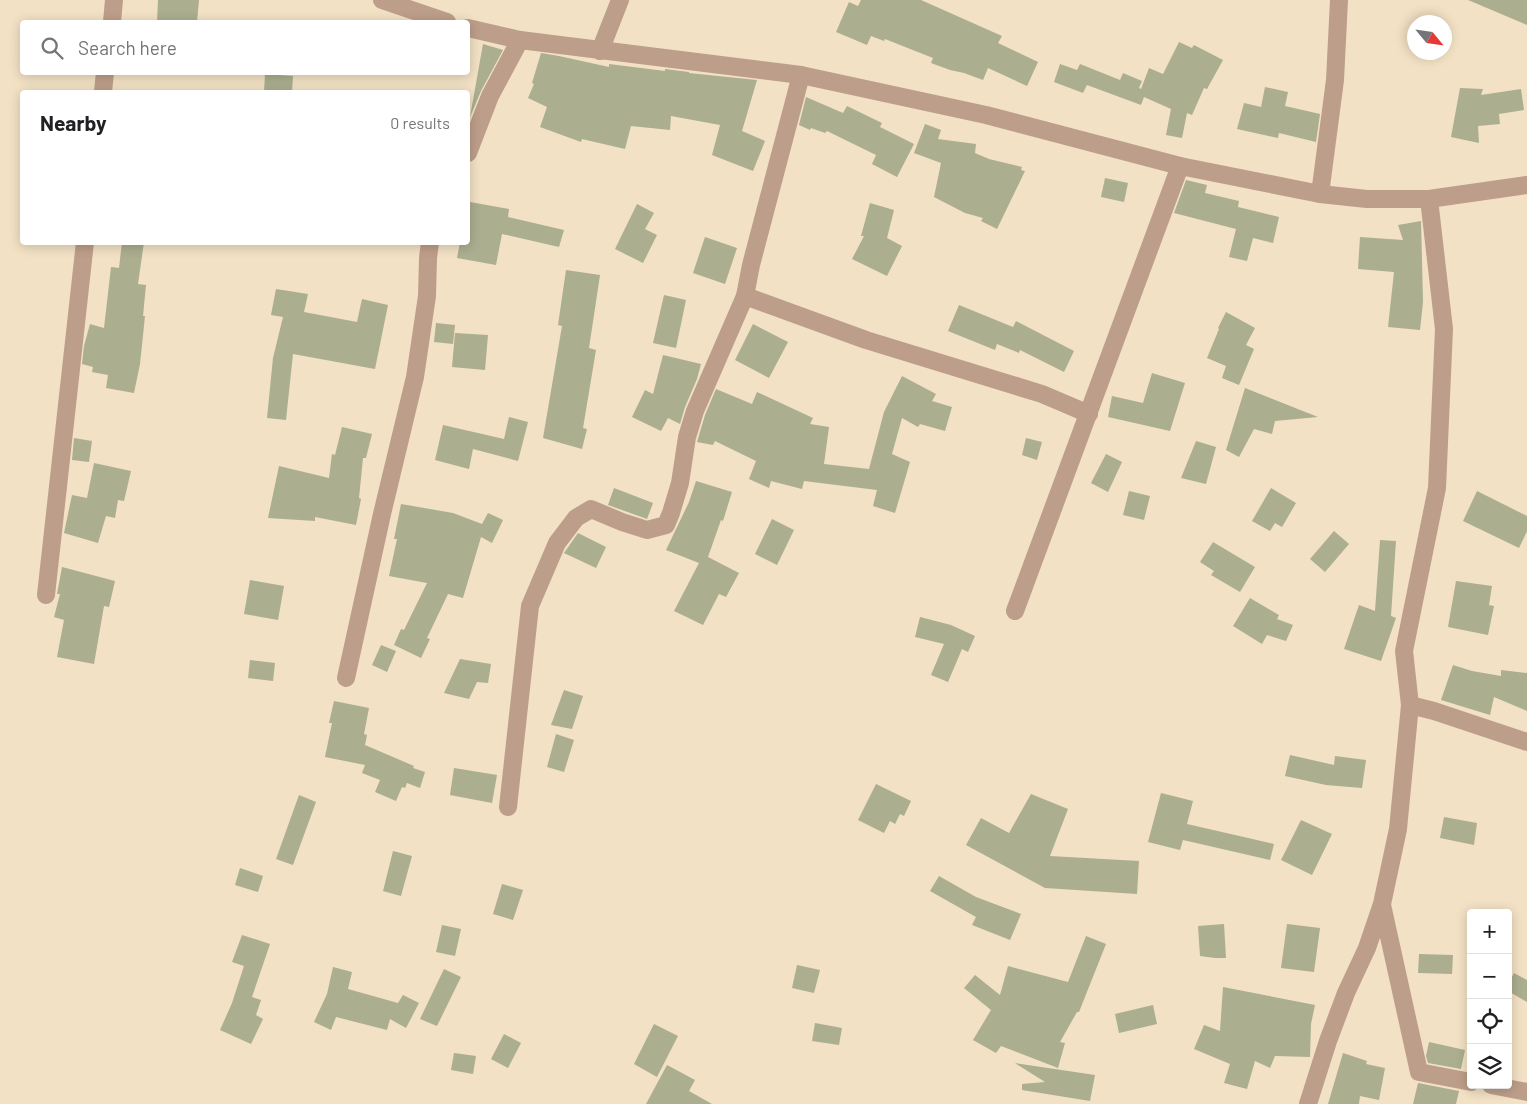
<!DOCTYPE html>
<meta charset="utf-8">
<style>
body{margin:0;font-family:Barlow,sans-serif;background:#f2f2f2;color:#202124}
.controls{position:absolute;right:15px;bottom:15px;display:grid;overflow:hidden;border-radius:5px;box-shadow:0 2px 12px #0003}
.controls button{width:45px;height:45px;display:grid;place-items:center;padding:0;border:0;border-bottom:1px solid #e0e0e0;background:#fff;color:#202124;font:25px sans-serif}
.compass{position:absolute;left:1407px;top:15px;width:45px;height:45px;border-radius:50%;background:#fff;box-shadow:0 2px 12px #0003;rotate:119deg}
.list{margin:0;padding:0;list-style:none}
h2{display:flex;justify-content:space-between;align-items:center;height:65px;margin:0;padding:0 20px;font-size:21px}
h2 small{font-size:16px;font-weight:400;color:#757577}
.icon{flex:none;width:28px;height:28px;fill:none;stroke:currentColor;stroke-width:2;stroke-linecap:round;stroke-linejoin:round}
.map{position:relative;flex:none;width:1527px;height:1104px;overflow:hidden}
.search{position:absolute;background:#fff;box-shadow:0 2px 12px #0003;left:20px;top:20px;width:450px;height:55px;display:flex;align-items:center;gap:12px;box-sizing:border-box;padding:0 18px;border-radius:5px;color:#757577;font-size:19px}
.panel{position:absolute;background:#fff;box-shadow:0 2px 12px #0003;left:20px;top:90px;width:450px;height:155px;border-radius:5px}
.map>svg:first-child{display:block}
.building{fill:#abae8f}
.lines{fill:none;stroke-linecap:round;stroke-linejoin:round}
.minor{stroke:#bd9e8a;stroke-width:18}
</style>
<div class="map">
<svg width="1527" height="1104" viewBox="0 0 1527 1104">
<rect width="100%" height="100%" fill="#f2e1c4"/>
<g class="building">
<path d="M 158,0 L 199,0 L 197,22 L 157,22 Z"/>
<path d="M 861,0 L 921,0 L 1002,36 L 998,43 L 1038,62 L 1027,86 L 988,68 L 983,80 L 964,73 L 950,70 L 931,63 L 933,58 L 885,39 L 884,41 L 871,36 L 867,45 L 836,32 L 849,2 L 858,6 Z"/>
<path d="M 1468,0 L 1527,0 L 1527,25 Z"/>
<path d="M 1179,42 L 1192,48 L 1194,45 L 1223,60 L 1207,89 L 1204,88 L 1192,115 L 1187,113 L 1182,138 L 1166,135 L 1171,109 L 1144,97 L 1141,105 L 1087,85 L 1083,93 L 1054,82 L 1060,64 L 1077,70 L 1080,64 L 1120,80 L 1123,73 L 1142,81 L 1139,88 L 1141,89 L 1149,68 L 1163,74 Z"/>
<path d="M 483,44 L 503,50 L 481,91 L 470,117 Z"/>
<path d="M 541,53 L 559,56 L 609,67 L 609,64 L 665,71 L 665,69 L 689,72 L 689,73 L 757,80 L 742,131 L 765,141 L 753,171 L 712,155 L 720,125 L 671,116 L 670,130 L 631,126 L 625,149 L 582,139 L 581,142 L 540,127 L 547,107 L 528,98 L 534,84 L 532,83 Z"/>
<path d="M 265,74 L 293,76 L 292,92 L 264,92 Z"/>
<path d="M 1265,87 L 1288,92 L 1285,106 L 1320,114 L 1316,142 L 1279,133 L 1278,138 L 1237,129 L 1244,103 L 1261,107 Z"/>
<path d="M 1460,88 L 1483,89 L 1481,95 L 1521,89 L 1524,110 L 1499,114 L 1500,124 L 1478,126 L 1479,143 L 1451,137 Z"/>
<path d="M 806,97 L 843,113 L 847,106 L 882,123 L 880,127 L 914,144 L 897,177 L 872,164 L 876,155 L 827,131 L 825,133 L 811,128 L 810,130 L 799,125 Z"/>
<path d="M 925,124 L 941,130 L 938,139 L 976,144 L 975,153 L 989,159 L 1022,167 L 1021,170 L 1025,171 L 997,229 L 981,221 L 983,218 L 965,213 L 934,197 L 941,163 L 914,153 Z"/>
<path d="M 1105,178 L 1128,183 L 1124,202 L 1101,197 Z"/>
<path d="M 1186,180 L 1207,185 L 1205,193 L 1239,201 L 1238,207 L 1279,217 L 1273,243 L 1253,238 L 1247,261 L 1229,257 L 1236,229 L 1174,213 Z"/>
<path d="M 470,202 L 509,209 L 508,217 L 564,230 L 559,247 L 502,234 L 496,265 L 457,258 L 460,242 L 468,242 L 468,218 Z"/>
<path d="M 870,203 L 894,210 L 887,238 L 902,246 L 887,276 L 852,259 L 864,236 L 861,236 Z"/>
<path d="M 637,204 L 654,213 L 645,229 L 657,235 L 643,263 L 615,249 Z"/>
<path d="M 1421,221 L 1423,302 L 1420,330 L 1388,327 L 1394,272 L 1358,269 L 1360,237 L 1403,240 L 1398,225 Z"/>
<path d="M 705,237 L 737,248 L 725,284 L 693,273 Z"/>
<path d="M 122,242 L 144,242 L 138,284 L 146,285 L 143,316 L 145,316 L 140,364 L 134,393 L 106,388 L 108,375 L 92,372 L 93,367 L 82,364 L 84,346 L 90,324 L 104,328 L 111,267 L 119,268 Z"/>
<path d="M 566,270 L 600,275 L 589,348 L 596,350 L 583,428 L 587,429 L 582,449 L 543,438 L 562,326 L 558,325 Z"/>
<path d="M 276,289 L 308,294 L 304,312 L 357,322 L 362,299 L 388,305 L 375,369 L 293,354 L 286,420 L 267,418 L 273,358 L 283,317 L 271,315 Z"/>
<path d="M 664,295 L 686,300 L 676,348 L 653,343 Z"/>
<path d="M 959,305 L 1013,327 L 1016,321 L 1074,351 L 1064,372 L 1020,350 L 1019,353 L 997,344 L 995,350 L 948,331 Z"/>
<path d="M 1226,312 L 1255,328 L 1246,345 L 1254,349 L 1239,385 L 1222,378 L 1226,366 L 1207,358 L 1219,329 L 1218,328 Z"/>
<path d="M 436,323 L 455,325 L 453,344 L 434,342 Z"/>
<path d="M 753,324 L 788,342 L 769,378 L 735,360 Z"/>
<path d="M 455,333 L 488,335 L 485,370 L 452,367 Z"/>
<path d="M 663,355 L 701,364 L 697,379 L 685,407 L 680,424 L 668,418 L 661,431 L 632,417 L 645,390 L 653,394 Z"/>
<path d="M 1152,373 L 1185,383 L 1170,431 L 1108,417 L 1112,396 L 1143,403 Z"/>
<path d="M 902,376 L 936,394 L 932,401 L 952,407 L 945,431 L 920,424 L 918,427 L 902,418 L 892,454 L 910,462 L 895,513 L 873,506 L 877,490 L 804,481 L 802,489 L 771,481 L 769,488 L 749,479 L 756,461 L 715,441 L 713,445 L 697,442 L 705,415 L 716,389 L 752,404 L 757,392 L 813,418 L 810,424 L 829,427 L 824,464 L 869,469 L 884,412 Z"/>
<path d="M 1245,388 L 1318,417 L 1275,421 L 1272,434 L 1254,429 L 1239,457 L 1226,450 Z"/>
<path d="M 509,417 L 528,422 L 518,461 L 473,449 L 469,469 L 435,460 L 443,425 L 504,439 Z"/>
<path d="M 342,427 L 372,434 L 366,458 L 363,458 L 359,498 L 361,499 L 356,525 L 315,517 L 315,521 L 268,518 L 279,466 L 329,478 L 332,454 L 335,455 Z"/>
<path d="M 74,438 L 92,441 L 89,462 L 72,460 Z"/>
<path d="M 1026,438 L 1042,442 L 1037,460 L 1022,455 Z"/>
<path d="M 1196,441 L 1216,447 L 1206,484 L 1181,478 Z"/>
<path d="M 1106,454 L 1122,462 L 1108,492 L 1091,483 Z"/>
<path d="M 94,463 L 131,471 L 124,501 L 118,500 L 115,518 L 106,516 L 98,543 L 64,533 L 72,495 L 87,498 Z"/>
<path d="M 696,481 L 732,492 L 723,521 L 721,520 L 708,557 L 739,573 L 726,597 L 719,594 L 703,625 L 674,611 L 699,563 L 666,550 L 689,502 Z"/>
<path d="M 614,488 L 653,503 L 647,519 L 608,505 Z"/>
<path d="M 1271,488 L 1296,503 L 1282,527 L 1275,523 L 1270,531 L 1252,521 Z"/>
<path d="M 1129,491 L 1150,496 L 1144,520 L 1123,515 Z"/>
<path d="M 1477,491 L 1527,516 L 1527,531 L 1519,548 L 1463,521 Z"/>
<path d="M 401,504 L 453,513 L 482,524 L 488,513 L 503,520 L 492,543 L 481,537 L 463,598 L 448,594 L 427,638 L 430,639 L 421,658 L 394,645 L 401,629 L 404,630 L 427,583 L 389,576 L 397,539 L 394,539 Z"/>
<path d="M 772,519 L 794,530 L 777,565 L 755,554 Z"/>
<path d="M 1334,531 L 1349,544 L 1325,572 L 1310,559 Z"/>
<path d="M 578,533 L 606,547 L 596,568 L 564,553 Z"/>
<path d="M 1380,540 L 1396,541 L 1391,616 L 1396,618 L 1381,661 L 1344,649 L 1359,605 L 1375,611 Z"/>
<path d="M 1213,542 L 1255,567 L 1240,592 L 1211,575 L 1214,571 L 1200,562 Z"/>
<path d="M 62,567 L 115,581 L 109,607 L 104,606 L 94,664 L 57,657 L 64,620 L 54,617 L 60,594 L 57,594 Z"/>
<path d="M 250,580 L 284,586 L 278,620 L 244,614 Z"/>
<path d="M 1456,581 L 1492,586 L 1489,605 L 1494,606 L 1488,635 L 1448,627 Z"/>
<path d="M 1250,598 L 1279,615 L 1277,619 L 1293,625 L 1286,641 L 1267,635 L 1262,644 L 1233,626 Z"/>
<path d="M 920,617 L 951,625 L 975,636 L 968,652 L 962,649 L 948,682 L 931,675 L 944,644 L 915,637 Z"/>
<path d="M 381,645 L 396,651 L 387,672 L 372,665 Z"/>
<path d="M 460,659 L 491,664 L 488,683 L 477,682 L 469,699 L 444,693 Z"/>
<path d="M 250,660 L 275,663 L 273,681 L 248,678 Z"/>
<path d="M 1453,665 L 1472,671 L 1501,676 L 1501,670 L 1527,673 L 1527,711 L 1494,697 L 1490,715 L 1441,700 Z"/>
<path d="M 564,690 L 583,696 L 572,729 L 551,725 Z"/>
<path d="M 334,701 L 369,708 L 364,734 L 367,735 L 365,745 L 414,766 L 413,768 L 425,772 L 420,788 L 407,783 L 405,788 L 402,787 L 396,801 L 375,792 L 380,780 L 362,773 L 365,765 L 325,757 L 332,723 L 329,723 Z"/>
<path d="M 556,734 L 574,740 L 564,772 L 547,767 Z"/>
<path d="M 1290,755 L 1334,765 L 1335,756 L 1366,760 L 1362,788 L 1326,785 L 1285,776 Z"/>
<path d="M 454,768 L 497,775 L 492,803 L 450,795 Z"/>
<path d="M 876,784 L 911,801 L 904,816 L 900,814 L 895,824 L 890,821 L 884,833 L 858,820 Z"/>
<path d="M 1161,793 L 1193,801 L 1187,824 L 1274,844 L 1270,860 L 1183,840 L 1180,850 L 1148,842 Z"/>
<path d="M 1031,794 L 1068,809 L 1050,856 L 1139,861 L 1137,894 L 1045,888 L 966,845 L 981,818 L 1009,833 Z"/>
<path d="M 299,795 L 316,802 L 293,865 L 276,859 Z"/>
<path d="M 1444,817 L 1477,823 L 1474,845 L 1440,838 Z"/>
<path d="M 1301,820 L 1332,834 L 1312,875 L 1281,860 Z"/>
<path d="M 393,851 L 412,856 L 401,896 L 383,891 Z"/>
<path d="M 240,868 L 263,876 L 258,892 L 235,885 Z"/>
<path d="M 939,876 L 976,897 L 1021,914 L 1010,940 L 972,925 L 976,917 L 930,891 Z"/>
<path d="M 502,884 L 523,890 L 513,920 L 493,914 Z"/>
<path d="M 1224,924 L 1226,958 L 1215,958 L 1200,956 L 1198,926 Z"/>
<path d="M 1287,924 L 1320,928 L 1314,972 L 1281,968 Z"/>
<path d="M 442,925 L 461,929 L 455,956 L 436,952 Z"/>
<path d="M 242,935 L 270,944 L 252,997 L 261,1000 L 256,1015 L 263,1019 L 251,1044 L 220,1030 L 232,1003 L 244,966 L 232,962 Z"/>
<path d="M 1086,936 L 1106,944 L 1079,1012 L 1077,1012 L 1060,1042 L 1065,1043 L 1058,1068 L 1001,1046 L 996,1053 L 973,1040 L 991,1010 L 964,988 L 975,975 L 1000,995 L 1008,966 L 1068,982 Z"/>
<path d="M 1419,954 L 1453,955 L 1452,974 L 1418,973 Z"/>
<path d="M 797,965 L 820,970 L 814,993 L 792,988 Z"/>
<path d="M 333,967 L 352,972 L 348,989 L 398,1003 L 403,995 L 419,1003 L 406,1028 L 390,1019 L 387,1030 L 336,1017 L 331,1030 L 314,1022 L 327,994 Z"/>
<path d="M 444,969 L 461,977 L 437,1026 L 420,1019 Z"/>
<path d="M 1514,973 L 1527,980 L 1527,1002 L 1508,991 L 1508,984 Z"/>
<path d="M 1223,987 L 1315,1005 L 1311,1024 L 1310,1057 L 1275,1056 L 1270,1068 L 1255,1061 L 1247,1089 L 1224,1083 L 1230,1064 L 1194,1049 L 1204,1025 L 1220,1031 Z"/>
<path d="M 1153,1005 L 1157,1024 L 1119,1033 L 1115,1014 Z"/>
<path d="M 815,1023 L 842,1028 L 839,1045 L 812,1041 Z"/>
<path d="M 654,1024 L 678,1036 L 657,1077 L 634,1064 Z"/>
<path d="M 504,1034 L 521,1043 L 508,1068 L 491,1059 Z"/>
<path d="M 1429,1042 L 1465,1050 L 1461,1069 L 1428,1063 L 1426,1056 Z"/>
<path d="M 454,1053 L 476,1056 L 473,1074 L 451,1070 Z"/>
<path d="M 1343,1053 L 1367,1061 L 1366,1064 L 1385,1068 L 1379,1100 L 1360,1096 L 1359,1104 L 1328,1104 Z"/>
<path d="M 1015,1063 L 1095,1075 L 1090,1101 L 1022,1090 L 1022,1084 L 1045,1082 Z"/>
<path d="M 667,1065 L 695,1080 L 689,1091 L 712,1104 L 646,1104 Z"/>
<path d="M 1418,1083 L 1459,1091 L 1456,1104 L 1413,1104 Z"/>
</g>
<g class="lines">
<g class="minor">
<path d="M 382,0 L 447,22"/>
<path d="M 112,22 L 114,0"/>
<path d="M 468,28 L 520,40 L 801,75 L 986,115 L 1180,166 L 1320,194 L 1367,199 L 1429,199 L 1527,185"/>
<path d="M 600,51 L 620,0"/>
<path d="M 103,92 L 105,72"/>
<path d="M 468,153 L 490,96 L 520,40"/>
<path d="M 1320,194 L 1335,80 L 1339,0"/>
<path d="M 745,296 L 866,340 L 1042,394 L 1089,414"/>
<path d="M 46,595 L 85,242"/>
<path d="M 1015,611 L 1180,166"/>
<path d="M 346,678 L 382,514 L 415,377 L 427,296 L 428,258 L 430,242"/>
<path d="M 1410,705 L 1434,711 L 1527,742"/>
<path d="M 508,807 L 530,606 L 557,543 L 576,518 L 591,509 L 622,522 L 647,530 L 666,525 L 671,513 L 680,483 L 687,437 L 695,411 L 745,296 L 751,265 L 801,75"/>
<path d="M 1382,905 L 1419,1072 L 1471,1082"/>
<path d="M 1491,1085 L 1527,1092"/>
<path d="M 1308,1104 L 1328,1041 L 1346,993 L 1367,948 L 1382,904 L 1398,829 L 1410,705 L 1404,651 L 1437,488 L 1444,329 L 1429,199"/>
</g>
</g>
</svg>
<div class="controls">
<button>+</button>
<button>−</button>
<button><svg class="icon" aria-label="locate" viewBox="0 0 24 24"><circle cx="12" cy="12" r="6"/><path d="M12 2v4M12 18v4M2 12h4M18 12h4"/></svg></button>
<button><svg class="icon" aria-label="layers" viewBox="0 0 24 24"><path d="M12 4l9 5-9 5-9-5zM3 14l9 5 9-5"/></svg></button>
</div>
<svg class="compass" viewBox="-18 -18 36 36"><path d="M0-13l5 13h-10z" fill="#e53935"/><path d="M0 13l5-13h-10z" fill="#757577"/></svg>
<div class="search"><svg class="icon" aria-label="search" viewBox="0 0 24 24"><circle cx="10" cy="10" r="6"/><path d="M15 15l6 6"/></svg>Search here</div>
<section class="panel">
<h2>Nearby<small>0 results</small></h2>
<ul class="list">
</ul>
</section>
</div>
